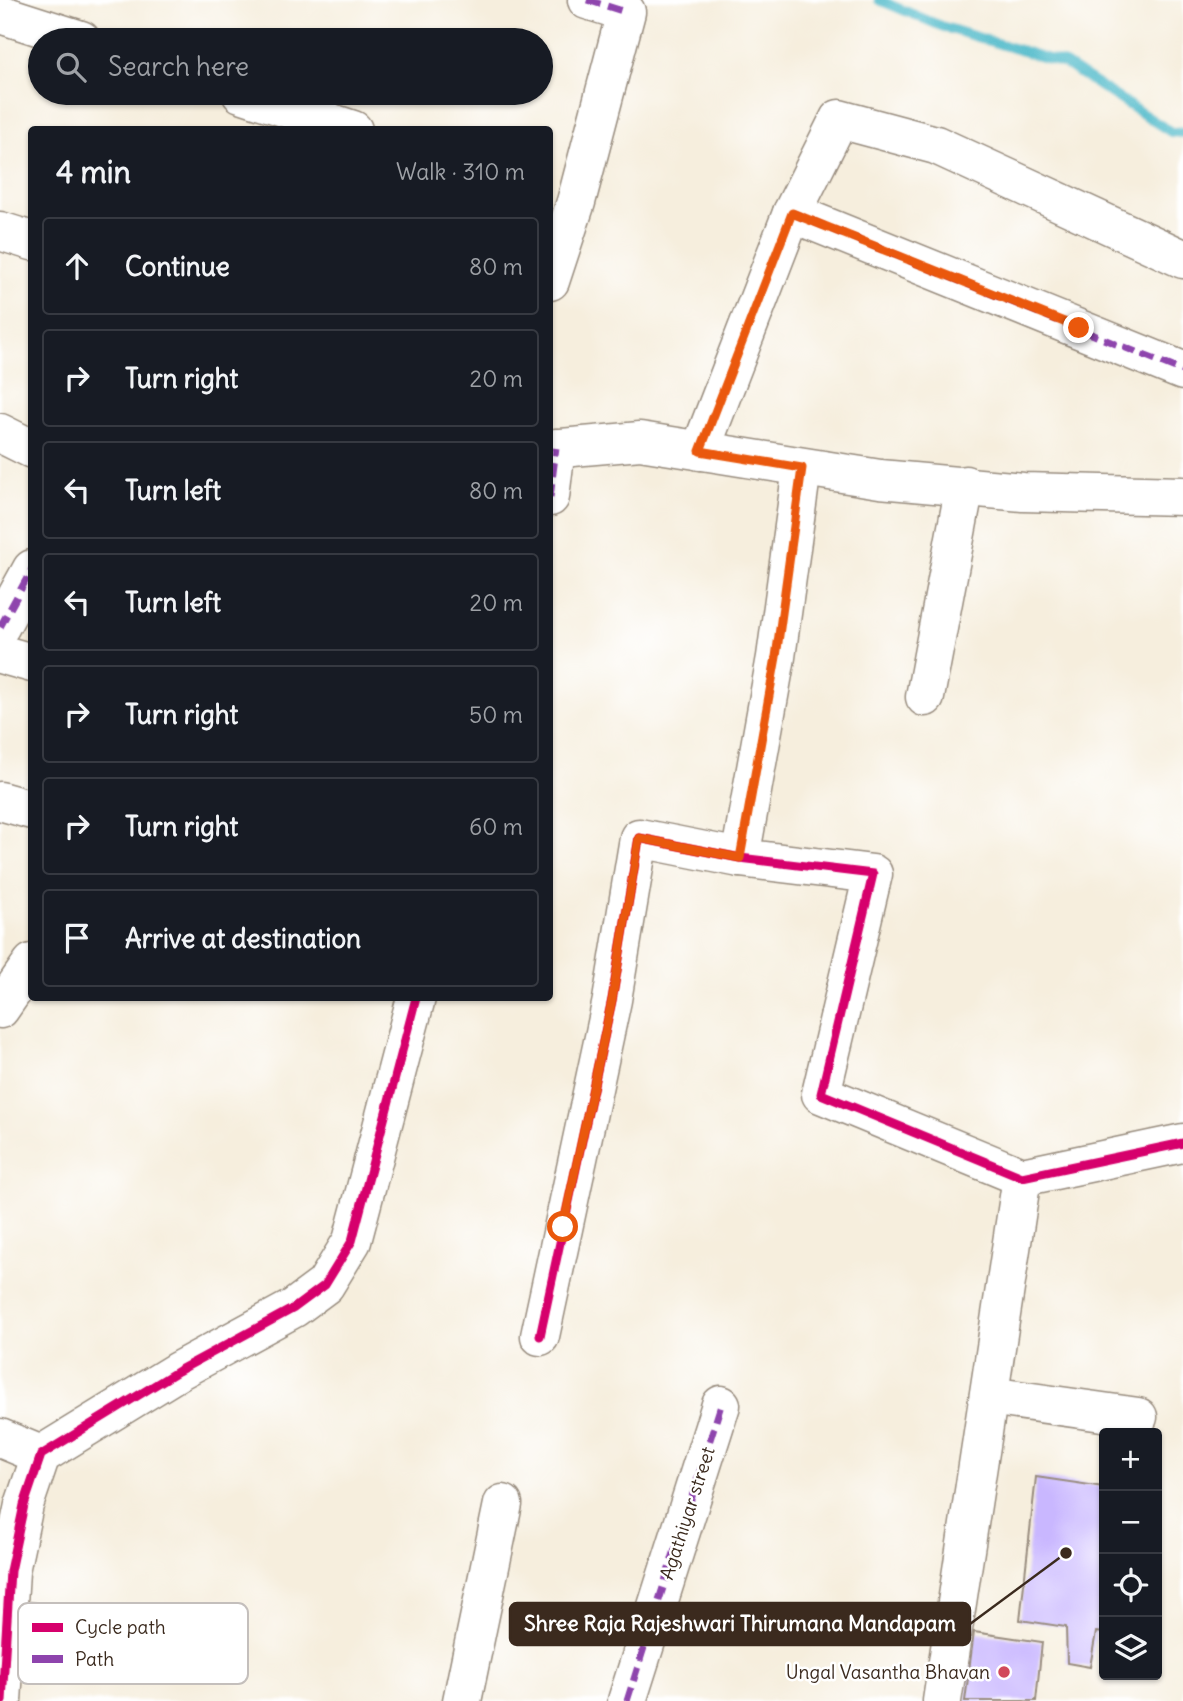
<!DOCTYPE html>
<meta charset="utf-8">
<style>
body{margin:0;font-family:Delius,sans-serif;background:#242831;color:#f1f3f6}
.controls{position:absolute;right:21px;bottom:21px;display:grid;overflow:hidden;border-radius:7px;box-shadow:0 2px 5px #0004}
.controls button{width:63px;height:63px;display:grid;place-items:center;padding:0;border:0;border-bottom:2px solid #363941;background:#171b24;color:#f1f3f6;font:35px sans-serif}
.stop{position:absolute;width:21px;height:21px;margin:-16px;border:5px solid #ea580c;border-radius:50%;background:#fff}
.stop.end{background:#ea580c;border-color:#fff;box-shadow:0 2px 7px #0008}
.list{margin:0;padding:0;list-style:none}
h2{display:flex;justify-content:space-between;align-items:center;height:91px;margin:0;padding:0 28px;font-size:30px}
h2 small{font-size:23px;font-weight:400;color:#9ea1a6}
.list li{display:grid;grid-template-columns:46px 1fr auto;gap:21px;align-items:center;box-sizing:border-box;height:98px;margin:0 14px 14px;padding:0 14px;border:2px solid #363941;border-radius:7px}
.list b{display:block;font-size:26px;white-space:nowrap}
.list em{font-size:23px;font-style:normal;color:#9ea1a6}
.icon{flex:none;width:38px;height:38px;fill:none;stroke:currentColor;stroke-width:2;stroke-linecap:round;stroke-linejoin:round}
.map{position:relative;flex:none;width:1183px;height:1701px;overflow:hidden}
.search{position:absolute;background:#171b24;box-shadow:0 2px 5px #0004;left:28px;top:28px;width:525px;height:77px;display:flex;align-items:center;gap:18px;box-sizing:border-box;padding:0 24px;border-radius:38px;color:#9ea1a6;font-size:26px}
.panel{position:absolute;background:#171b24;box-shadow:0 2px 5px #0004;left:28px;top:126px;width:525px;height:875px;border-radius:7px}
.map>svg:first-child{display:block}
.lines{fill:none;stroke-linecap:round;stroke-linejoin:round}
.stream{stroke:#4db9c9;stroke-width:10}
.building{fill:#c9b7ff}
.minor-casing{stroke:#988c7e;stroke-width:41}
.minor{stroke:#fff;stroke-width:38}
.quiet{stroke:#8e44ad;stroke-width:7;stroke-dasharray:14 7;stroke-linecap:butt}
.cycleway-casing{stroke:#fff;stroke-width:13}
.cycleway{stroke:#d6006c;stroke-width:9}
.route{stroke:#ea580c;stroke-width:9}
.poi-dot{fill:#d1495b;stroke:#fff;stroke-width:2.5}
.labels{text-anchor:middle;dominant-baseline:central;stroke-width:5;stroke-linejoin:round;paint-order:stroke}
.street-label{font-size:19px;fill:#3b2a1e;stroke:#fff}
.poi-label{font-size:19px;fill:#3b2a1e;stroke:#fff;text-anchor:end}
.key{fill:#fff;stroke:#c4bfbc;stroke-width:2}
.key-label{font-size:19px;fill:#3b2a1e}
.leader{fill:none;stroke:#3b2a1e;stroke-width:2.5}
.callout-dot{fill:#3b2a1e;stroke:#fff;stroke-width:2.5}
.callout{fill:#3b2a1e;stroke:#3b2a1e;stroke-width:2.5}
.callout-label{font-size:21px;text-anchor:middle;font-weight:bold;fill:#fff}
</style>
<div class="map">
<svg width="1183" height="1701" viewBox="0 0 1183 1701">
<rect width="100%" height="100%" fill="#fff"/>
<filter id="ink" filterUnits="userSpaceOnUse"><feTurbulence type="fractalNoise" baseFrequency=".0143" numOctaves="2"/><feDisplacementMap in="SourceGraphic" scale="14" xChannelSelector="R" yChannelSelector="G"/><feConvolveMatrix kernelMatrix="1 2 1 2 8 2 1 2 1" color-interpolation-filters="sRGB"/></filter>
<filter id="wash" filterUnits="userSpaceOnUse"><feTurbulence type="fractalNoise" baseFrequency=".00686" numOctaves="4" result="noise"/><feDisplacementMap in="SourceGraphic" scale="28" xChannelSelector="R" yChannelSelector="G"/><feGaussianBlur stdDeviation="1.57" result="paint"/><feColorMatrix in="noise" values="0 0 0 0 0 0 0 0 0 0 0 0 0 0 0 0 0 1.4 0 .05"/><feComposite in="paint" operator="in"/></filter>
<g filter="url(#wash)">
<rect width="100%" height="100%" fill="#f6eedd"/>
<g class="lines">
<path class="stream" d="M 879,0 L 941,26 L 1065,64 L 1171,132 L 1183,133"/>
</g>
<g id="blocks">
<g class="building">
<path d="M 1036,1477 L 1104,1487 L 1104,1633 L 1096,1632 L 1090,1667 L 1067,1663 L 1066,1627 L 1020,1620 Z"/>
<path d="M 974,1632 L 1042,1642 L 1036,1701 L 965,1701 Z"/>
</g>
</g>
</g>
<g filter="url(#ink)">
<use href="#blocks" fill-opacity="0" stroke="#988c7e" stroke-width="2"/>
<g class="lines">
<g class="minor-casing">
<g id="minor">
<path d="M 0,14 L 81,40"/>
<path d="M 241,93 L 353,130"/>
<path d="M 792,213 L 1183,371"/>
<path d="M 0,231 L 32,241"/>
<path d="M 550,281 L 576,202 L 626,12 L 587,0"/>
<path d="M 0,433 L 32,449"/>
<path d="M 550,449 L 640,441 L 880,479 L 1023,492 L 1183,496"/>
<path d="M 700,451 L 792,213 L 839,119 L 936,145 L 1183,259"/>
<path d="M 550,497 L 556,448"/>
<path d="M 0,627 L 32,569"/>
<path d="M 0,654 L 32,663"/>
<path d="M 925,697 L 965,485"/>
<path d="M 0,801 L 32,810"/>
<path d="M 740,858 L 776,657 L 802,468"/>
<path d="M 0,1009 L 32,963"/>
<path d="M 540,1336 L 612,1000 L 639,838 L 740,858 L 873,874 L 821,1094 L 1022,1177 L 1183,1143"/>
<path d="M 989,1396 L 1138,1417"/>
<path d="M 0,1438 L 41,1455"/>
<path d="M 7,1618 L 227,1653"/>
<path d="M 2,1701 L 10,1571 L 24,1505 L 41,1455 L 178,1371 L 294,1308 L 325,1285 L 352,1241 L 416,998"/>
<path d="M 462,1701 L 503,1504"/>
<path d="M 627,1701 L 721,1405"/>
<path d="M 942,1701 L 1022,1177"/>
</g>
</g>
<use href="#minor" class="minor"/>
<g class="quiet">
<path d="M 587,0 L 626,12"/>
<path d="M 792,213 L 1183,371"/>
<path d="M 550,497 L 556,448"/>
<path d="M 0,627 L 32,569"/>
<path d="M 627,1701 L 721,1405"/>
</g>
<g class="cycleway-casing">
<g id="cycleway">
<path d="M 540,1336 L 612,1000 L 639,838 L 740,858 L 873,874 L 821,1094 L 1022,1177 L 1183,1143"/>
<path d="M 2,1701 L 10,1571 L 24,1505 L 41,1455 L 178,1371 L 294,1308 L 325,1285 L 352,1241 L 416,998"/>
</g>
</g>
<use href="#cycleway" class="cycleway"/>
</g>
</g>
<g class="lines" filter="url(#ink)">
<path class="route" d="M 563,1227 L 612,1000 L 639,838 L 740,858 L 776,657 L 802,468 L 700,451 L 792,213 L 1079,328"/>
</g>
<circle class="poi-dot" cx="1004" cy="1672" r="7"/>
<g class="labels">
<g class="street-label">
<text transform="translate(687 1513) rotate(-72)">Agathiyar street</text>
</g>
<g class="poi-label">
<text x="990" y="1672">Ungal Vasantha Bhavan</text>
</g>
</g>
<rect x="18" y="1603" width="230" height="81" rx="10" class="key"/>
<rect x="32" y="1623" width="31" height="9" fill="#d6006c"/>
<rect x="32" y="1655" width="31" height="8" fill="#8e44ad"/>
<g class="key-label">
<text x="75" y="1634">Cycle path</text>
<text x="75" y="1666">Path</text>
</g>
<path class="leader" d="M1066 1553L970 1624"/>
<circle class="callout-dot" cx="1066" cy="1553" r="7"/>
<rect class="callout" x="510" y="1603" width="460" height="42" rx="7"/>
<g class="callout-label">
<text x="740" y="1631">Shree Raja Rajeshwari Thirumana Mandapam</text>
</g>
</svg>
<div class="controls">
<button>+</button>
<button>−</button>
<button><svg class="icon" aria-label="locate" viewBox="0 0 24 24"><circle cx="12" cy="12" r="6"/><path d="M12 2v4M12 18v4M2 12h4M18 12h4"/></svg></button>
<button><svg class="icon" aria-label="layers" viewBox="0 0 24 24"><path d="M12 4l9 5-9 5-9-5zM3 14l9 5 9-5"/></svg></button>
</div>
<div class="stop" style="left:563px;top:1227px"></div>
<div class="stop end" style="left:1079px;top:328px"></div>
<div class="search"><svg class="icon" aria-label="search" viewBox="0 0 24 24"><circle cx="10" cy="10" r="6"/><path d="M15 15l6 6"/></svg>Search here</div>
<section class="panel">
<h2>4 min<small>Walk · 310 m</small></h2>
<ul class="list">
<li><svg class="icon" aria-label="ahead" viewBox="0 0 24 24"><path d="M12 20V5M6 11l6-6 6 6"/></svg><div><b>Continue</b></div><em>80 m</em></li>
<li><svg class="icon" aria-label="right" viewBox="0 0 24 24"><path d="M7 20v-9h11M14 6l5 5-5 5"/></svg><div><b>Turn right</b></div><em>20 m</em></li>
<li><svg class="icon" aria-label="left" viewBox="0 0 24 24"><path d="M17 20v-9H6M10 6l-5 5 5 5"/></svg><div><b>Turn left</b></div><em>80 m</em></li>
<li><svg class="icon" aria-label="left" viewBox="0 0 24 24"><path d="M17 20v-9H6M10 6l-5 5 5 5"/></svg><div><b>Turn left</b></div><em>20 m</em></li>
<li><svg class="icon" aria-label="right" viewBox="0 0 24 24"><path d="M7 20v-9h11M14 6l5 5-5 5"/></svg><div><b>Turn right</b></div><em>50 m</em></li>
<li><svg class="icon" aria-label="right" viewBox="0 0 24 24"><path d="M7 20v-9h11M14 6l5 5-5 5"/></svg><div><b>Turn right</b></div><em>60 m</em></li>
<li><svg class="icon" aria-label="arrive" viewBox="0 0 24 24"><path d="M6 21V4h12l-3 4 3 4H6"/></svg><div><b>Arrive at destination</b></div></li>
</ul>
</section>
</div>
